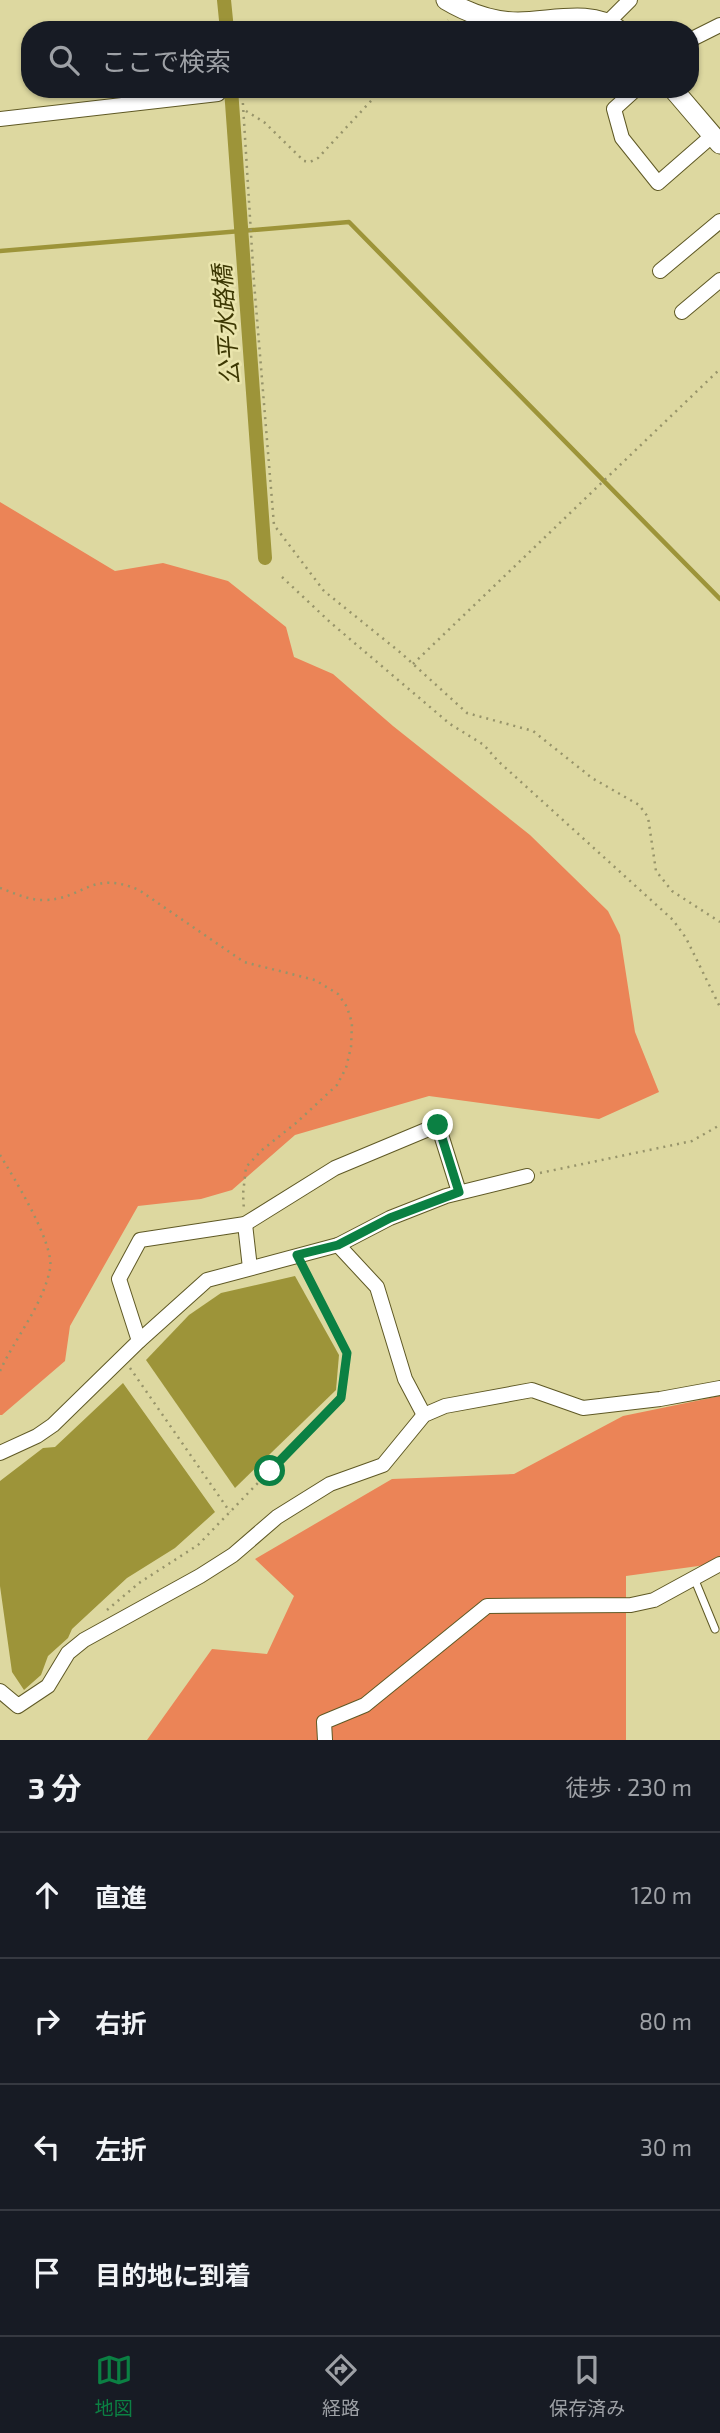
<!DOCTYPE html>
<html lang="ja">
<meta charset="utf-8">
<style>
body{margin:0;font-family:"Exo 2","Noto Sans JP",sans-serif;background:#20242c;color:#f1f3f6}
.stop{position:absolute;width:21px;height:21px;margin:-16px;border:5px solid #0b8043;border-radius:50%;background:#fff}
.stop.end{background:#0b8043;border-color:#fff;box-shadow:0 2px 7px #0008}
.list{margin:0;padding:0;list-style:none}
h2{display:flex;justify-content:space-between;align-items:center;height:91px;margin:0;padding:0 28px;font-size:30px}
h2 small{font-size:23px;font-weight:400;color:#9ea1a6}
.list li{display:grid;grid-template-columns:46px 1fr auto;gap:21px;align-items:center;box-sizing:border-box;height:126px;padding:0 28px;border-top:2px solid #363941}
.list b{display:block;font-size:26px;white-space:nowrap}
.list em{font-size:23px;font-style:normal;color:#9ea1a6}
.icon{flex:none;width:38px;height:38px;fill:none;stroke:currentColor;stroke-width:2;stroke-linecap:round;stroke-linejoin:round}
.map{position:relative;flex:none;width:720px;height:1740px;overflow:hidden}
.search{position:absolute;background:#171b24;box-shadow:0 2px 5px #0004;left:21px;right:21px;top:21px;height:77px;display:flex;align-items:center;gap:18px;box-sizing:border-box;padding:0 24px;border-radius:28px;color:#9ea1a6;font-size:26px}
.sheet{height:595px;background:#171b24}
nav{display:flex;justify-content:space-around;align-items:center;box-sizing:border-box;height:98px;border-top:2px solid #363941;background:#171b24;font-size:19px;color:#9ea1a6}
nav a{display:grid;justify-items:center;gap:4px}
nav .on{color:#0b8043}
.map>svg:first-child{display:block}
.forest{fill:#eb8457}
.water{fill:#9d9439}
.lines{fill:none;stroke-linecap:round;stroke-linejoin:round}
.stream{stroke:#9d9439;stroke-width:4.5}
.canal{stroke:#9d9439;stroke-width:14}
.lane-casing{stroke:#5f5925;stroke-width:9}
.street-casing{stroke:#5f5925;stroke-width:16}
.secondary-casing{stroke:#5f5925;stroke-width:21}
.path{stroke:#97946a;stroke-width:2.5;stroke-dasharray:2 5;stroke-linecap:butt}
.lane{stroke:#fff;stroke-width:7}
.street{stroke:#fff;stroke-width:14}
.secondary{stroke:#fff;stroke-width:19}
.route{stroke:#0b8043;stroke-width:9}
.labels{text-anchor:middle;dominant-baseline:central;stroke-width:5;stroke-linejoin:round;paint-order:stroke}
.water-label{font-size:24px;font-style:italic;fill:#3c3702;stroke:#eae5ad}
</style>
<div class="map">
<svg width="720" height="1740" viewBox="0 0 720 1740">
<rect width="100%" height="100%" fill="#ddd8a0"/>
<g class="forest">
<path d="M 0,502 L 115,571 L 163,563 L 228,581 L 286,627 L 294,657 L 333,674 L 393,726 L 530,835 L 608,911 L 620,935 L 635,1032 L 659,1092 L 599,1119 L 429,1096 L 295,1135 L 232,1190 L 201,1199 L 138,1206 L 70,1326 L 65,1361 L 2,1415 L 0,1415 Z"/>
<path d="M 720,1396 L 720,1563 L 626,1576 L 626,1740 L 147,1740 L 212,1649 L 267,1654 L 294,1596 L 255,1559 L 392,1479 L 514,1474 L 623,1416 Z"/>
</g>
<g class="water">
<path d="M 295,1276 L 339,1355 L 336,1390 L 235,1488 L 146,1360 L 189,1315 L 221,1293 Z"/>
<path d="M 123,1383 L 215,1512 L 175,1548 L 127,1578 L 72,1629 L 68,1638 L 48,1656 L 41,1675 L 24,1690 L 12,1672 L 0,1586 L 0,1481 L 43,1448 L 55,1447 Z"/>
</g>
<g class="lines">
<path class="stream" d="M 0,251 L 349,222 L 720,599"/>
<g class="canal">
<path d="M 224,0 L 227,30"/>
<path d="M 231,89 L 265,558"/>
</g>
<g class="lane-casing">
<path id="lane" d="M 694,1578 L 715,1629"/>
</g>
<g class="street-casing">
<g id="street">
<path d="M 607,23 L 630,0"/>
<path d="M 690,40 L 720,25"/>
<path d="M 636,89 L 614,109 L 622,138 L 658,183 L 713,135"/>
<path d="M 0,119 L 218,94"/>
<path d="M 660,271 L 720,221"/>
<path d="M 682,312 L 720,280"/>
<path d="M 245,1224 L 250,1268"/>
<path d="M 338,1245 L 377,1287 L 405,1379 L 424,1415"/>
<path d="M 139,1341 L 119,1279 L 140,1240 L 245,1224 L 335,1168 L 438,1125 L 459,1192"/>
<path d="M 0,1453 L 37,1436 L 53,1425 L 139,1341 L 207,1280 L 338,1245 L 390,1218 L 446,1196 L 527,1176"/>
<path d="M 0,1691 L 18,1706 L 48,1686 L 68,1653 L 84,1640 L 200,1576 L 233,1555 L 277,1517 L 330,1484 L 383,1465 L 424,1415 L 445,1406 L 532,1390 L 583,1408 L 660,1399 L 720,1388"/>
<path d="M 325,1740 L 324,1722 L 365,1705 L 487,1606 L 631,1605 L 654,1600 L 720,1564"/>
</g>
</g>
<g class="secondary-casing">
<g id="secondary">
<path d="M 446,0 C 468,13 493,22 518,22 C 552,22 590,9 619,30"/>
<path d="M 673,89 L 720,144"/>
</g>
</g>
<g class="path">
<path d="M 438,30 L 448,20"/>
<path d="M 242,89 L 254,282 L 274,525 L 324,591 L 401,653 L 467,713 L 533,731 L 592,778 L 639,805 L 648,817 L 656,871 L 672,891 L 720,922"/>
<path d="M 246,111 L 264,122 L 304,161 L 310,162 L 318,158 L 382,89"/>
<path d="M 282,577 L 331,623 L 450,724 L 484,745 L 498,761 L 673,920 L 686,938 L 720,1007"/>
<path d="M 413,664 L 720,369"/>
<path d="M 0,888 C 14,893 28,900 43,900 C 84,900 90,869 139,890 L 244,962 L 315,980 L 338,994 L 347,1007 L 352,1023 L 351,1047 L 346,1068 L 337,1085 L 296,1123 L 262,1150 L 246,1167 L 243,1194 L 244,1211"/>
<path d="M 0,1155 C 14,1178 55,1244 50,1269 C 43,1305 15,1338 0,1371"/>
<path d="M 540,1173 L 692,1141 L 720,1125"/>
<path d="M 130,1368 L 230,1512"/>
<path d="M 107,1610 L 139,1583 L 198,1545 L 341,1397 L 347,1353 L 303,1268"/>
</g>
<use href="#lane" class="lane"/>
<use href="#street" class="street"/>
<use href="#secondary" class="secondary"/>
</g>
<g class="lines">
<path class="route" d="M 270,1471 L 341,1398 L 347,1353 L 297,1255 L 338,1245 L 390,1218 L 459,1192 L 438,1125"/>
</g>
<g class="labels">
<g class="water-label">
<text transform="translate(225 325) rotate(-94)">公平水路橋</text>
</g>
</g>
</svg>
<div class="stop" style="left:270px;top:1471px"></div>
<div class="stop end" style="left:438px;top:1125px"></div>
<div class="search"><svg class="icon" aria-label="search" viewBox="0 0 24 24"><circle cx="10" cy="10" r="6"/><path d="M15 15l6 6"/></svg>ここで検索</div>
</div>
<section class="sheet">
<h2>3 分<small>徒歩 · 230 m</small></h2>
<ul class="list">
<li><svg class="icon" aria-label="ahead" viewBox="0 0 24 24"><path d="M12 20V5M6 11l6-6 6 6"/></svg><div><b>直進</b></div><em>120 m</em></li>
<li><svg class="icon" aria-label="right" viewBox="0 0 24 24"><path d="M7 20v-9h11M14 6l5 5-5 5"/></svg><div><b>右折</b></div><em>80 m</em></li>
<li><svg class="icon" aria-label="left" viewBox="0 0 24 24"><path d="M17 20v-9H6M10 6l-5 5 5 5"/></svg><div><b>左折</b></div><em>30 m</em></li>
<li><svg class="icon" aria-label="arrive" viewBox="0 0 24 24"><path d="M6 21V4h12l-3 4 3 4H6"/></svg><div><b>目的地に到着</b></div></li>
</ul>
</section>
<nav>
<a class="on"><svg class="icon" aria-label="map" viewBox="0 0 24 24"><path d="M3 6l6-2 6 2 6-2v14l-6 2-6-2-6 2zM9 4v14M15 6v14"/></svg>地図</a>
<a><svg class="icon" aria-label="directions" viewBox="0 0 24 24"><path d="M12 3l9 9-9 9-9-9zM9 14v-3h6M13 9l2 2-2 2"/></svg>経路</a>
<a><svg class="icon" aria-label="saved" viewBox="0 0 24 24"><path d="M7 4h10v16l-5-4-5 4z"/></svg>保存済み</a>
</nav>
